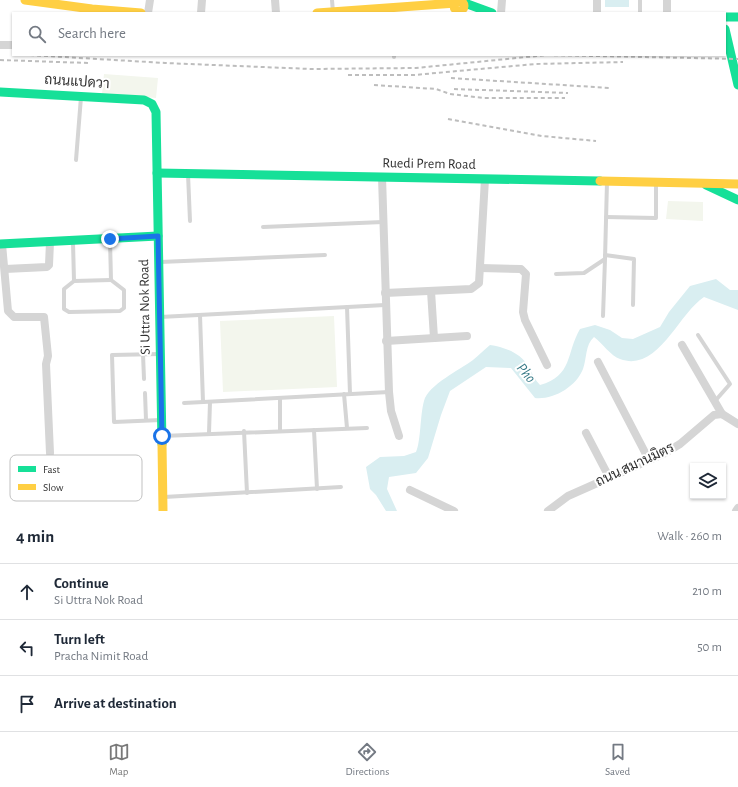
<!DOCTYPE html>
<meta charset="utf-8">
<style>
body{margin:0;font-family:"Alegreya Sans",Sarabun,sans-serif;background:#f2f2f3;color:#1f2937}
.controls{position:absolute;right:12px;bottom:12px;display:grid;overflow:hidden;border-radius:0px;box-shadow:0 1px 3px #0004}
.controls button{width:36px;height:36px;display:grid;place-items:center;padding:0;border:0;border-bottom:1px solid #e0e1e3;background:#fff;color:#1f2937;font:20px sans-serif}
.stop{position:absolute;width:12px;height:12px;margin:-9px;border:3px solid #1a73e8;border-radius:50%;background:#fff}
.stop.end{background:#1a73e8;border-color:#fff;box-shadow:0 1px 4px #0008}
.list{margin:0;padding:0;list-style:none}
h2{display:flex;justify-content:space-between;align-items:center;height:52px;margin:0;padding:0 16px;font-size:17px}
h2 small{font-size:13px;font-weight:400;color:#747a83}
.list li{display:grid;grid-template-columns:26px 1fr auto;gap:12px;align-items:center;box-sizing:border-box;height:56px;padding:0 16px;border-top:1px solid #e0e1e3}
.list b{display:block;font-size:15px;white-space:nowrap}
.list p{margin:0;font-size:13px;white-space:nowrap;color:#747a83}
.list em{font-size:13px;font-style:normal;color:#747a83}
.icon{flex:none;width:22px;height:22px;fill:none;stroke:currentColor;stroke-width:2;stroke-linecap:round;stroke-linejoin:round}
.map{position:relative;flex:none;width:738px;height:511px;overflow:hidden}
.search{position:absolute;background:#fff;box-shadow:0 1px 3px #0004;left:12px;right:12px;top:12px;height:44px;display:flex;align-items:center;gap:10px;box-sizing:border-box;padding:0 14px;border-radius:0px;color:#747a83;font-size:15px}
.sheet{height:220px;background:#fff}
nav{display:flex;justify-content:space-around;align-items:center;box-sizing:border-box;height:56px;border-top:1px solid #e0e1e3;background:#fff;font-size:11px;color:#747a83}
nav a{display:grid;justify-items:center;gap:2px}
nav .on{color:#797979}
.map>svg:first-child{display:block}
.green{fill:#f3f6ed}
.water{fill:#d9eef1}
.lines{fill:none;stroke-linecap:round;stroke-linejoin:round}
.lane{stroke:#d5d5d5;stroke-width:4}
.street{stroke:#d5d5d5;stroke-width:8}
.fast{stroke:#16e098;stroke-width:9}
.slow{stroke:#ffcf43;stroke-width:9}
.rail{stroke:#bdbdbd;stroke-width:2;stroke-dasharray:4 3;stroke-linecap:butt}
.route{stroke:#1a73e8;stroke-width:5}
.labels{text-anchor:middle;dominant-baseline:central;stroke-width:4;stroke-linejoin:round;paint-order:stroke}
.street-label{font-size:14px;fill:#313131;stroke:#fff}
.water-label{font-size:15px;font-style:italic;fill:#397b88;stroke:#fff}
.key{fill:#fff;stroke:#c1c1c1;stroke-width:1}
.key-label{font-size:11px;fill:#313131}
</style>
<div class="map">
<svg width="738" height="511" viewBox="0 0 738 511">
<rect width="100%" height="100%" fill="#fff"/>
<g class="green">
<path d="M 104,74 L 158,78 L 156,98 L 102,94 Z"/>
<path d="M 668,201 L 703,202 L 703,221 L 666,219 Z"/>
<path d="M 334,316 L 337,387 L 223,392 L 220,321 Z"/>
</g>
<g class="water">
<rect x="605" y="0" width="24" height="7"/>
<path d="M 716,279 L 730,290 L 738,290 L 738,310 L 704,297 C 678,314 658,373 620,359 C 611,356 602,343 594,337 C 585,345 587,358 583,369 C 576,387 553,400 535,398 L 511,368 L 486,367 L 450,391 L 441,415 L 428,458 L 416,473 L 389,477 L 387,489 L 397,511 L 386,511 L 376,495 L 370,489 L 366,467 L 380,457 L 404,456 L 416,452 C 421,441 420,415 424,401 C 428,385 461,369 473,360 C 479,355 484,350 490,345 C 504,347 521,353 528,366 C 532,373 535,380 540,385 C 573,376 566,353 580,329 L 595,325 L 610,330 L 622,338 L 633,339 L 660,327 L 669,312 L 690,286 Z"/>
</g>
<g class="lines">
<g class="lane">
<path d="M 332,0 L 333,12"/>
<path d="M 640,13 L 640,0"/>
<path d="M 394,55 L 394,57"/>
<path d="M 76,160 L 81,97"/>
<path d="M 188,174 L 190,221"/>
<path d="M 606,217 L 656,218 L 656,184"/>
<path d="M 263,227 L 383,222"/>
<path d="M 73,242 L 74,281 L 64,289 L 64,309 L 69,312 L 120,311 L 124,308 L 124,290 L 111,280 L 110,240"/>
<path d="M 605,255 L 634,259 L 633,305"/>
<path d="M 160,262 L 325,255"/>
<path d="M 556,274 L 584,273 L 605,259 L 607,182"/>
<path d="M 74,281 L 111,280"/>
<path d="M 347,307 L 350,394"/>
<path d="M 200,315 L 203,402"/>
<path d="M 603,316 L 605,259"/>
<path d="M 160,317 L 385,305"/>
<path d="M 698,335 L 730,384 L 715,401"/>
<path d="M 143,354 L 144,379"/>
<path d="M 160,354 L 112,355 L 114,422 L 161,420"/>
<path d="M 145,393 L 146,420"/>
<path d="M 344,394 L 347,428"/>
<path d="M 280,398 L 280,431"/>
<path d="M 184,403 L 389,392"/>
<path d="M 314,430 L 317,489"/>
<path d="M 244,431 L 247,493"/>
<path d="M 209,433 L 210,402"/>
<path d="M 162,436 L 367,428"/>
<path d="M 164,497 L 341,487"/>
</g>
<g class="street">
<path d="M 275,0 L 276,13"/>
<path d="M 667,0 L 667,13"/>
<path d="M 148,13 L 150,0"/>
<path d="M 201,13 L 202,0"/>
<path d="M 501,13 L 502,0"/>
<path d="M 597,13 L 597,0"/>
<path d="M 0,45 L 13,45"/>
<path d="M 382,177 L 389,392 L 391,411 L 399,436"/>
<path d="M 2,244 L 8,311 L 14,317 L 44,317 L 48,356 L 46,364 L 50,453"/>
<path d="M 480,268 L 521,269 L 526,274 L 523,312 L 525,320 L 547,365"/>
<path d="M 5,269 L 47,267 L 49,265 L 50,242"/>
<path d="M 431,291 L 434,338"/>
<path d="M 385,293 L 471,289 L 479,283 L 485,179"/>
<path d="M 386,341 L 467,336"/>
<path d="M 682,345 L 722,414"/>
<path d="M 598,362 L 649,460"/>
<path d="M 586,433 L 609,477"/>
<path d="M 410,490 L 454,511"/>
<path d="M 548,511 L 568,496 L 665,453 L 680,444 L 714,415 L 722,414 L 738,424"/>
<path d="M 736,511 L 738,508"/>
</g>
<g class="fast">
<path d="M 462,2 L 492,13"/>
<path d="M 725,17 L 738,17"/>
<path d="M 725,29 L 738,85"/>
<path d="M 0,92 L 144,100 L 152,104 L 156,112 L 162,444"/>
<path d="M 157,173 L 600,181"/>
<path d="M 706,185 L 738,200"/>
<path d="M 0,244 L 158,236"/>
</g>
<g class="slow">
<path d="M 25,0 L 92,9 L 141,13"/>
<circle cx="459" cy="6" r="5"/>
<path d="M 317,13 L 456,3"/>
<path d="M 600,181 L 738,184"/>
<path d="M 162,444 L 163,511"/>
</g>
<g class="rail">
<path d="M 30,55 L 165,63 L 311,69 L 416,68 L 547,55 L 738,59"/>
<path d="M 0,60 L 88,63"/>
<path d="M 348,75 L 414,75 L 535,64 L 623,62"/>
<path d="M 451,78 L 610,88"/>
<path d="M 374,85 L 436,89 L 450,94 L 484,98 L 565,98"/>
<path d="M 454,89 L 568,93"/>
<path d="M 448,119 L 542,136 L 596,141"/>
</g>
</g>
<g class="lines">
<path class="route" d="M 110,239 L 158,236 L 162,436"/>
</g>
<g class="labels">
<g class="street-label">
<text transform="translate(77 82) rotate(4)">ถนนแปดวา</text>
<text transform="translate(429 164) rotate(1)">Ruedi Prem Road</text>
<text transform="translate(145 307) rotate(-91)">Si Uttra Nok Road</text>
<text transform="translate(635 465) rotate(-25)">ถนน สมานมิตร</text>
</g>
<g class="water-label">
<text transform="translate(526 373) rotate(50)">Pho</text>
</g>
</g>
<rect x="10" y="455" width="132" height="46" rx="6" class="key"/>
<rect x="18" y="466" width="18" height="6" fill="#16e098"/>
<rect x="18" y="484" width="18" height="6" fill="#ffcf43"/>
<g class="key-label">
<text x="43" y="473">Fast</text>
<text x="43" y="491">Slow</text>
</g>
</svg>
<div class="controls">
<button><svg class="icon" aria-label="layers" viewBox="0 0 24 24"><path d="M12 4l9 5-9 5-9-5zM3 14l9 5 9-5"/></svg></button>
</div>
<div class="stop" style="left:162px;top:436px"></div>
<div class="stop end" style="left:110px;top:239px"></div>
<div class="search"><svg class="icon" aria-label="search" viewBox="0 0 24 24"><circle cx="10" cy="10" r="6"/><path d="M15 15l6 6"/></svg>Search here</div>
</div>
<section class="sheet">
<h2>4 min<small>Walk · 260 m</small></h2>
<ul class="list">
<li><svg class="icon" aria-label="ahead" viewBox="0 0 24 24"><path d="M12 20V5M6 11l6-6 6 6"/></svg><div><b>Continue</b><p>Si Uttra Nok Road</p></div><em>210 m</em></li>
<li><svg class="icon" aria-label="left" viewBox="0 0 24 24"><path d="M17 20v-9H6M10 6l-5 5 5 5"/></svg><div><b>Turn left</b><p>Pracha Nimit Road</p></div><em>50 m</em></li>
<li><svg class="icon" aria-label="arrive" viewBox="0 0 24 24"><path d="M6 21V4h12l-3 4 3 4H6"/></svg><div><b>Arrive at destination</b></div></li>
</ul>
</section>
<nav>
<a class="on"><svg class="icon" aria-label="map" viewBox="0 0 24 24"><path d="M3 6l6-2 6 2 6-2v14l-6 2-6-2-6 2zM9 4v14M15 6v14"/></svg>Map</a>
<a><svg class="icon" aria-label="directions" viewBox="0 0 24 24"><path d="M12 3l9 9-9 9-9-9zM9 14v-3h6M13 9l2 2-2 2"/></svg>Directions</a>
<a><svg class="icon" aria-label="saved" viewBox="0 0 24 24"><path d="M7 4h10v16l-5-4-5 4z"/></svg>Saved</a>
</nav>
